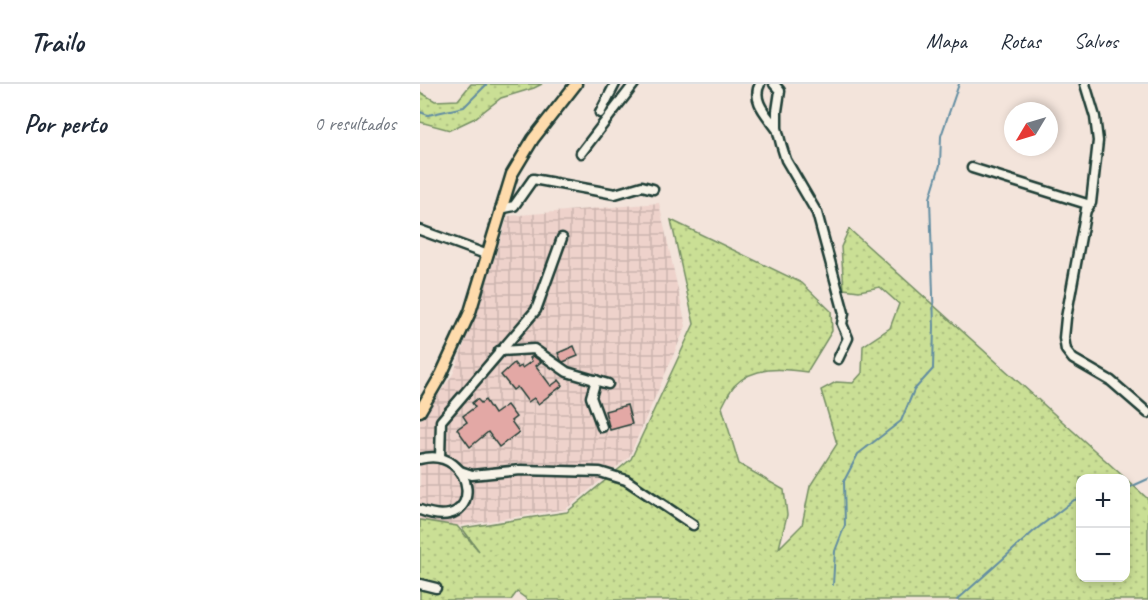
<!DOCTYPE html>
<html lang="pt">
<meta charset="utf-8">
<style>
body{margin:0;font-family:Caveat,sans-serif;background:#f6f6f7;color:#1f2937}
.controls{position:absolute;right:18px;bottom:18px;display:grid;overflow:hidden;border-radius:12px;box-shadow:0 3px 9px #0003}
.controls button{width:54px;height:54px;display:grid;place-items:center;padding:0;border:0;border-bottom:2px solid #e0e1e3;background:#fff;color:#1f2937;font:30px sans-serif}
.compass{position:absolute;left:584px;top:18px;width:54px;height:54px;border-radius:50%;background:#fff;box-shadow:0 3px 9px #0003;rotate:232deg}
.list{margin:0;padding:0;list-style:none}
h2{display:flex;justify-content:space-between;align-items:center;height:78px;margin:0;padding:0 24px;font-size:26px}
h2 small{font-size:20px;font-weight:400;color:#747a83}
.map{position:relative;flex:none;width:728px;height:516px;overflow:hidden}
header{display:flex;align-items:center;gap:36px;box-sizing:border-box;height:84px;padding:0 30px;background:#fff;border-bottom:2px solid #e0e1e3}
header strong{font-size:28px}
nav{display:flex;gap:33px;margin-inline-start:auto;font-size:21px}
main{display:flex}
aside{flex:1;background:#fff}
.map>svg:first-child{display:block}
.industrial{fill:url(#industrial-grid)}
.green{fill:url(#green-dots);stroke:#748e64;stroke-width:1.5}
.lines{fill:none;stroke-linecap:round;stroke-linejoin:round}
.stream{stroke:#628da2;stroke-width:2}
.building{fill:#e3a8a5;stroke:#1f3d34;stroke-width:1.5}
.minor-casing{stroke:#1f3d34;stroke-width:13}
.major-casing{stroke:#1f3d34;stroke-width:15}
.minor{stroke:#f7f3e8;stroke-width:8}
.major{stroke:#fedbac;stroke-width:10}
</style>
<header>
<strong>Trailo</strong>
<nav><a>Mapa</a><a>Rotas</a><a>Salvos</a></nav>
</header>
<main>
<aside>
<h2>Por perto<small>0 resultados</small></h2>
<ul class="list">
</ul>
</aside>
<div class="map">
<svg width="728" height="516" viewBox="0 0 728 516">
<defs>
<pattern id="industrial-grid" width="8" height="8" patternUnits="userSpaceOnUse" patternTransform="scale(1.5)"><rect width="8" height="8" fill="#eed2cb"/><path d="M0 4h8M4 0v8" fill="none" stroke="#ccb5af"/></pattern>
<pattern id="green-dots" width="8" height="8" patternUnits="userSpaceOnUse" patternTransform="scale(1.5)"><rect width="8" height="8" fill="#cadf95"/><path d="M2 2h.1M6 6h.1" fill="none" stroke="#adc081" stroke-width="1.8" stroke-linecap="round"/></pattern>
</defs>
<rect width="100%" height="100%" fill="#f3e4db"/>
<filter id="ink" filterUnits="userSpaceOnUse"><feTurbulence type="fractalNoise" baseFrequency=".0167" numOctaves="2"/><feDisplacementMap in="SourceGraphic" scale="12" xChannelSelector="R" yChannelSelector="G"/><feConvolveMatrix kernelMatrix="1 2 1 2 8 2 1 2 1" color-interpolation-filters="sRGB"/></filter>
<g filter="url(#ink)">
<path class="industrial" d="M 239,119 L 266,242 L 209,373 L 146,425 L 37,442 L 0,436 L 0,337 L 33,290 L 62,213 L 88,132 Z"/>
<g class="green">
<path d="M 51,0 L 122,0 L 114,4 L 81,14 L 55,34 L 30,46 L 0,38 L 0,8 L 15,17 L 38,16 Z"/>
<path d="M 251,136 L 382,199 L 411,227 L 412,247 L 387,288 C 362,284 333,282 314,302 C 309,308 306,316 302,323 L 319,380 L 364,406 L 367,431 L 359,464 L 382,441 L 390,402 L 417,360 L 401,306 L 416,298 L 433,299 L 442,289 L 443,262 L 470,244 L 479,220 L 460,203 L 439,207 L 424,205 L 421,163 L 429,145 L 705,394 L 660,394 L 660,494 L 706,494 L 706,395 L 728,415 L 728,516 L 108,516 L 97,508 L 91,516 L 0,516 L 0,436 L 37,442 L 59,467 L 42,444 L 147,428 L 211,375 L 274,240 Z"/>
</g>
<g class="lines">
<g class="stream">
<path d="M 0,28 L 8,31 L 44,23 L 67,0"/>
<path d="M 706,405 L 728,395"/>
<path d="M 413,501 L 415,467 L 425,441 L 424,397 L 438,370 L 481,337 L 494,306 L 513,285 L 514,242 L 510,114 L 520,81 L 521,52 L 539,0"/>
<path d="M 537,516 L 614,447 L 654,416 L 660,415"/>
</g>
</g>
<g class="building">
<path d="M 154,262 L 158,272 L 143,278 L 141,276 L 138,269 Z"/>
<path d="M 113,272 L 121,278 L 116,282 L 131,302 L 139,296 L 143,301 L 118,320 L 114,314 L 108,318 L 97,303 L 93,306 L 81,291 L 94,279 L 98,284 L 101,282 L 102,284 L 112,277 L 110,274 Z"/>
<path d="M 57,315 L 61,319 L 65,316 L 74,330 L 87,321 L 96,333 L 91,337 L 99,348 L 79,363 L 68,348 L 50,363 L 37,345 L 47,338 L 43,332 L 55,323 L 52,319 Z"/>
<path d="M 207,321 L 212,340 L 190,346 L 185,327 Z"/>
</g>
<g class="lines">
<g class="minor-casing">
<g id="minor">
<path d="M 340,0 C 331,16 347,31 356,44"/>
<path d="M 354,0 L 360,7 L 357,27 L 357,44 L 361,60 L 366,76 L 397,129 L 424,229 L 422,240 L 428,254 L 418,275"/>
<path d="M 665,0 L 675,33 L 678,57 L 671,119 L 667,125"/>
<path d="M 180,29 L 195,0"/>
<path d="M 161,69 L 214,0"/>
<path d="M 552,84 L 667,120 L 646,234 L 644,254 L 646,266 L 653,275 L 691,297 L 728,329"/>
<path d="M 80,125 L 94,122 L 113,95 L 195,110 L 222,102 L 233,105"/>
<path d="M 0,146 L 68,171"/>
<path d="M 79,267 L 114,265 L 147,288 L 188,300"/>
<path d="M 176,296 L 171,313 L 182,343"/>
<path d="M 20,374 L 21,337 L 116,226 L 142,154"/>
<path d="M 0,375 C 56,360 68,452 0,426"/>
<path d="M 40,387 L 52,391 L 101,386 L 180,388 L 206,396 L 273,441"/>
<path d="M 0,500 L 16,504"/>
</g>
</g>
<g class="major-casing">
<path id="major" d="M 0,327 L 21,291 L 50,228 L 92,90 L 113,55 L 156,0"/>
</g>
<use href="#minor" class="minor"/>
<use href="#major" class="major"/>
</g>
</g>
</svg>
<div class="controls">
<button>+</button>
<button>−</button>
</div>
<svg class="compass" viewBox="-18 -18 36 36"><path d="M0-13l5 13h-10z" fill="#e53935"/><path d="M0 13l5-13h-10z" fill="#747a83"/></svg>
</div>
</main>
